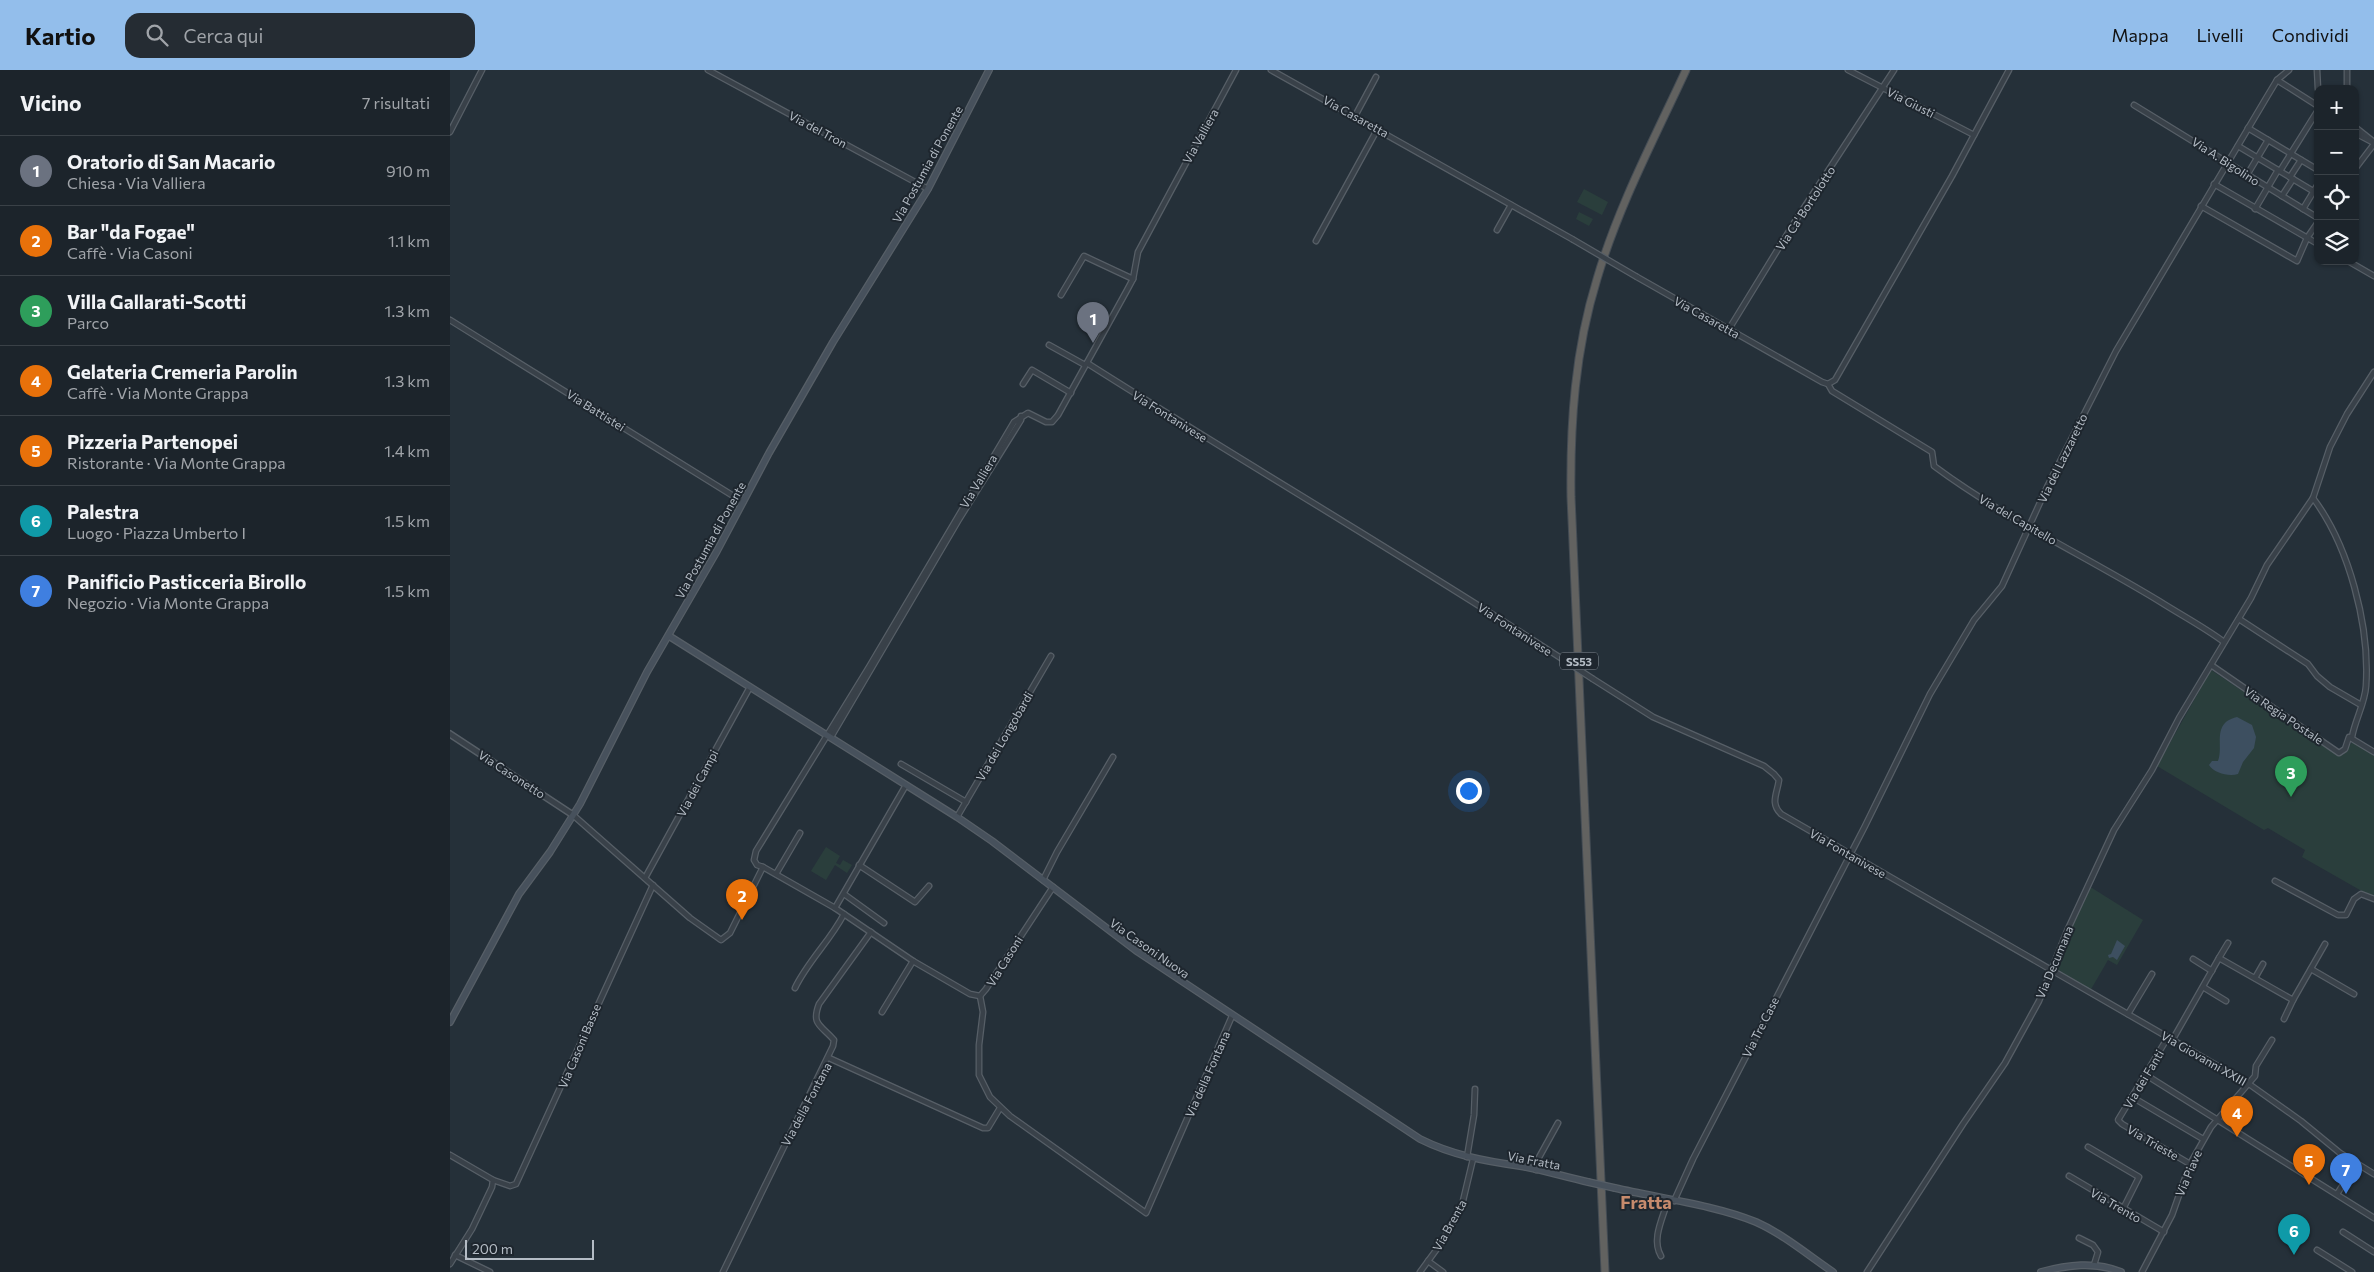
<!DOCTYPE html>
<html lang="it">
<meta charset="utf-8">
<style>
body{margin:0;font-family:Commissioner,sans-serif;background:#252c33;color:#f1f3f6}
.controls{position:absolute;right:15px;top:15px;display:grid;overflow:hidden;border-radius:10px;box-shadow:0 1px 4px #0004}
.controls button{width:45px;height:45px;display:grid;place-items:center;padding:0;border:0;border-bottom:1px solid #3a4147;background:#1c242b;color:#f1f3f6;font:25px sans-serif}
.scale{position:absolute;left:15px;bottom:12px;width:129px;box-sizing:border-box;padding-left:5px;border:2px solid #b4bcc5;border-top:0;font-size:14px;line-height:18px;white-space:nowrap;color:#b4bcc5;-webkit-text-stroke:4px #1e262e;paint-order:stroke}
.you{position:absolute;left:1018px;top:720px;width:18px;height:18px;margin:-12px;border:4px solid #fff;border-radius:50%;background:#1a73e8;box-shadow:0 0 0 8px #1a73e833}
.badge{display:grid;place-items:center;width:32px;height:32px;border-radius:50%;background:#93beeb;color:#fff;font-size:16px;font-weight:700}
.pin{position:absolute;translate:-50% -41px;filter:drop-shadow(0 1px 2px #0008)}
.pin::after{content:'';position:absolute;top:26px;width:18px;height:15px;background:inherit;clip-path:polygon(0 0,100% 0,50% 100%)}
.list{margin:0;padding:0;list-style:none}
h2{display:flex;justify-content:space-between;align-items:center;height:65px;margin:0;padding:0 20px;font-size:21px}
h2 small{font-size:16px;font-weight:400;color:#a0a4a9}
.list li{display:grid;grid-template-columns:32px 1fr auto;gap:15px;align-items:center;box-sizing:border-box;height:70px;padding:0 20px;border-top:1px solid #3a4147}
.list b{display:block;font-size:19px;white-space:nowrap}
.list p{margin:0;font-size:16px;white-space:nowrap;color:#a0a4a9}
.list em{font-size:16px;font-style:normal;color:#a0a4a9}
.icon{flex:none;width:28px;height:28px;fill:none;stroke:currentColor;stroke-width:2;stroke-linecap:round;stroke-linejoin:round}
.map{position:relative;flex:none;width:1924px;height:1202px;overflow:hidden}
header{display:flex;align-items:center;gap:30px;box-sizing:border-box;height:70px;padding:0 25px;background:#93beeb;color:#111}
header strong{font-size:24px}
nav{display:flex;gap:28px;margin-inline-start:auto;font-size:18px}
.search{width:350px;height:45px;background:#252c33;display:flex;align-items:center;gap:12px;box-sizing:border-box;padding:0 18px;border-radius:15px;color:#a0a4a9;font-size:19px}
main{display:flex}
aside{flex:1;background:#1c242b}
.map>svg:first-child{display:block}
.green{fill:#2a3e3c}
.water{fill:#3d4f60}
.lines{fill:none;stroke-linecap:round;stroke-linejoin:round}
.minor-casing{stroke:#575f67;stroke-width:7}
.tertiary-casing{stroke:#575f67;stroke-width:8}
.secondary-casing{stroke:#575f67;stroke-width:8}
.trunk-casing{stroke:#444c54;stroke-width:9}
.minor{stroke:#394149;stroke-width:4.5}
.tertiary{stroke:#394149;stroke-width:5}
.secondary{stroke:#47515c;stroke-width:5.5}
.trunk{stroke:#626260;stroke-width:7}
.minor-bridge-casing{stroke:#575f67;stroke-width:7;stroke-linecap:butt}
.secondary-bridge-casing{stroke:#575f67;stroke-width:8;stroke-linecap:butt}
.minor-bridge{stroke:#394149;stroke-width:4.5}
.secondary-bridge{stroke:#47515c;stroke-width:5.5}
.labels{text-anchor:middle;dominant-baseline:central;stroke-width:4;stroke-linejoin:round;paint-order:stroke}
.shield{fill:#1e262e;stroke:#878f98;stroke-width:1}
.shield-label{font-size:11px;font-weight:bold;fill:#b4bcc5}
.street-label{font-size:12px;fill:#b4bcc5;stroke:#1e262e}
.district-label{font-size:18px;font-weight:bold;fill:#c78b6d;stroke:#1e262e}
</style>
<header>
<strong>Kartio</strong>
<div class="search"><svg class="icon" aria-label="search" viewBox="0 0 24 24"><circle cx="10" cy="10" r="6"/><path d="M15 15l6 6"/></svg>Cerca qui</div>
<nav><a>Mappa</a><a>Livelli</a><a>Condividi</a></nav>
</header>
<main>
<aside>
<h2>Vicino<small>7 risultati</small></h2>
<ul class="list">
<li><span class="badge" style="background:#6b7280">1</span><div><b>Oratorio di San Macario</b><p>Chiesa · Via Valliera</p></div><em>910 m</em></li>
<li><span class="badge" style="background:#e8710a">2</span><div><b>Bar &quot;da Fogae&quot;</b><p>Caffè · Via Casoni</p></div><em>1.1 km</em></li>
<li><span class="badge" style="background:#2e9e5b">3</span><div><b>Villa Gallarati-Scotti</b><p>Parco</p></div><em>1.3 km</em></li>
<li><span class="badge" style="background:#e8710a">4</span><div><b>Gelateria Cremeria Parolin</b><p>Caffè · Via Monte Grappa</p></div><em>1.3 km</em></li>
<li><span class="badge" style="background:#e8710a">5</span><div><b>Pizzeria Partenopei</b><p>Ristorante · Via Monte Grappa</p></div><em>1.4 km</em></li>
<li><span class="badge" style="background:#0f9aa8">6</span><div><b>Palestra</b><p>Luogo · Piazza Umberto I</p></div><em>1.5 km</em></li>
<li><span class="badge" style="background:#3f7fe0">7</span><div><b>Panificio Pasticceria Birollo</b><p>Negozio · Via Monte Grappa</p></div><em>1.5 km</em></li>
</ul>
</aside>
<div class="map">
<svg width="1924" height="1202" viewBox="0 0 1924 1202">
<rect width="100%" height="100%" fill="#253039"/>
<g class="green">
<path d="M 1134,119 L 1158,132 L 1152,145 L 1127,132 Z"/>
<path d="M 1129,142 L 1143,149 L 1139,156 L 1126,149 Z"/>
<path d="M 1761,600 L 1884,682 L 1893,685 L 1903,671 L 1924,685 L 1924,828 L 1852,787 L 1855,780 L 1818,758 L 1814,760 L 1707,696 Z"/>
<path d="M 376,777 L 390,786 L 386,793 L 390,795 L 393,790 L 402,795 L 397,803 L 385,795 L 376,810 L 361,801 Z"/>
<path d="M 1638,818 L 1642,818 L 1693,850 L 1667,895 L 1658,890 L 1640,921 L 1605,898 Z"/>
</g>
<g class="water">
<path d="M 1787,647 L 1802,655 L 1806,667 L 1804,678 L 1793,692 L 1788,704 C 1779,707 1764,703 1759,695 L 1762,691 L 1768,691 C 1774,676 1761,653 1787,647 Z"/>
<path d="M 1667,870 L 1675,876 L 1667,890 L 1663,887 L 1659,888 L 1658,885 L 1661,884 Z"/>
</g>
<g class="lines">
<g class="minor-casing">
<g id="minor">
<path d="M 258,0 L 478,119"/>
<path d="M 821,0 L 1122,169"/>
<path d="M 1398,0 L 1524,65"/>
<path d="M 1867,0 L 1868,19"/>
<path d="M 1897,0 L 1897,19"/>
<path d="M 1827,10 L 1868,36"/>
<path d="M 1684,35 L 1868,148"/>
<path d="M 905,46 L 926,7"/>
<path d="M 1905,57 L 1924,72"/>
<path d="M 1798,58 L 1868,100"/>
<path d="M 0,62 L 32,0"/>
<path d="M 1905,63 L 1924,73"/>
<path d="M 1788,76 L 1868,124"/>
<path d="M 1905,99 L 1924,74"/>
<path d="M 1830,101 L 1868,40"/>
<path d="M 1797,105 L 1818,70"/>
<path d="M 1840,107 L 1851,90"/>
<path d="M 1764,114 L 1868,174"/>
<path d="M 1832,126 L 1843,109"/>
<path d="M 1751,136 L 1847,191 L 1857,168 L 1868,152"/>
<path d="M 1805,139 L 1828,100"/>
<path d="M 1853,139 L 1868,114"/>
<path d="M 1047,160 L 1061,135"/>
<path d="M 866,171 L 928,58"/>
<path d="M 1898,191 L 1924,206"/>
<path d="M 1187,207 L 1372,312 L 1378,314 L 1385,310 L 1502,106 L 1559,0"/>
<path d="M 611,225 L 634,186 L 683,209"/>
<path d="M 0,250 L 293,432"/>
<path d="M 1279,259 L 1344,153 L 1444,0"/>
<path d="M 599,275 L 635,295"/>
<path d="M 637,293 C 796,394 959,489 1117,592"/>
<path d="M 573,314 L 582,300 L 621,323"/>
<path d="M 1378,314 L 1382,321 L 1482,382 L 1484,396 C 1554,448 1635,486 1709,531 C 1731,545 1754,557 1774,572"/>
<path d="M 1863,428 C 1899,476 1920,556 1916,616 C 1915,633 1905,650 1902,667"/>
<path d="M 1789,549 L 1858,594 L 1867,606 L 1880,617 L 1911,635"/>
<path d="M 1761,595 L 1889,683 L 1895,679 L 1899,667 L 1924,682"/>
<path d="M 1143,609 L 1203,647 L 1314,696 L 1324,704 L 1329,710 C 1327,724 1320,733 1331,744 L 1799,1014 L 1851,1051 L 1890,1083 L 1924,1104"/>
<path d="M 381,667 L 508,451 L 571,350 L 571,346"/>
<path d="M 451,694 L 516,732"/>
<path d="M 123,745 L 240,848 L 271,870 L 280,863 L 313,797 L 385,838 L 463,891 L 520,924 L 530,926 L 536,919 L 603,817"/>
<path d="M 507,747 L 601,586"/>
<path d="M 409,795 L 465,832 L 479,816"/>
<path d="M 313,797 L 307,795 L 304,790 L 306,781 L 419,597 L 564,352 L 578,343 L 596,352 L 602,352 L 608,345 L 676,222 L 683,209 L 688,182 L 786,0"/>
<path d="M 326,804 L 350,763"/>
<path d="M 195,808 L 300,617"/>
<path d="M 593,810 L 607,782 L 663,687"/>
<path d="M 1825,811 L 1888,845 L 1896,845 L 1904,829 L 1911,824 L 1924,829"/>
<path d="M 394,824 L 434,853"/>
<path d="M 385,838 L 456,715"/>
<path d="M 1769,888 L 1778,873"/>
<path d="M 1743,889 L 1762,901"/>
<path d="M 1861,899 L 1904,924"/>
<path d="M 1805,908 L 1813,894"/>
<path d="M 1753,917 L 1776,931"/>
<path d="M 345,918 C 358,891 380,871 394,844"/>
<path d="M 530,926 L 533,942 L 529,975 L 529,1005 L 540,1027 L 560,1046 L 696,1143 L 782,946"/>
<path d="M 432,942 L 463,891"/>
<path d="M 1678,944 L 1702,904"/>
<path d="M 1834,949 L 1843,930"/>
<path d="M 1718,967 L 1668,1050 L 1672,1054 L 1740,1094"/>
<path d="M 1723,969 L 1769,888 L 1843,930 L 1875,874"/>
<path d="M 379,988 L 533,1058 L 538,1058 L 550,1038"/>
<path d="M 1696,1005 L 1924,1148"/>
<path d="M 1682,1027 L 1753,1069"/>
<path d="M 1638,1077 L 1689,1107 L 1673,1139"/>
<path d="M 0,1085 L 43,1110 L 42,1117 L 22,1159 L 0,1194"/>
<path d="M 1017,1087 L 1024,1045 L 1025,1019"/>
<path d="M 1086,1100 L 1087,1091 L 1108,1053"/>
<path d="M 1619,1106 L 1714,1162"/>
<path d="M 43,1110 L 60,1116 L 66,1114 L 203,815"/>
<path d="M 1887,1124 L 1906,1094"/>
<path d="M 1224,1131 L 1243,1089 L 1415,756 L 1480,624 L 1524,550 L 1552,516 L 1598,415 L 1666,281 L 1815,30 L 1827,10 L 1839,0"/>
<path d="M 1893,1162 L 1924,1182"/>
<path d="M 1629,1168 L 1643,1175 L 1648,1182 L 1644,1195"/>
<path d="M 1867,1180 L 1902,1202"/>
<path d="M 5,1185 L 40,1202"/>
<path d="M 1211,1186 C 1201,1169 1213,1148 1218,1130"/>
<path d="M 978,1191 L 993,1202"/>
<path d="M 273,1202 L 383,976 L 384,970 C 371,955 361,955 369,934 L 421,862"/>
<path d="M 970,1202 L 992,1172 L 1012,1135 L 1023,1089"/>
<path d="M 1417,1202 L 1513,1054 L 1555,993 L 1589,931 L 1617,861 L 1664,760 L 1702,700 L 1729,648 L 1801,528 L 1817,495 L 1863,428 L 1880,377 L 1897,344 L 1924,302"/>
<path d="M 1692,1202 L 1722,1145 L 1740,1094 L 1761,1057 L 1805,1006 L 1806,996 L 1822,970"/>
</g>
</g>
<g class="tertiary-casing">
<path id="tertiary" d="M 0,664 L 123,745"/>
</g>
<g class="secondary-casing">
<g id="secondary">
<path d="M 219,566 L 507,747 L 542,771 L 688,882 L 970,1069 C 1002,1085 1034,1091 1070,1096 C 1093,1100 1115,1107 1138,1112"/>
<path d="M 0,952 L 69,824 L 100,782 L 130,734 L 197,602 L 267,481 L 319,383 L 383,272 L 478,119 L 539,0"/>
<path d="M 1165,1118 C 1208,1128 1265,1135 1306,1152 C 1333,1164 1358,1185 1383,1202"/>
<path d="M 1591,1202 C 1617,1195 1645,1191 1671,1202"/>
</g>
</g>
<g class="trunk-casing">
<path id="trunk" d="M 1155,1202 L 1121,427 C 1120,353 1125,280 1147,209 C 1168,137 1204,69 1236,0"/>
</g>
<use href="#minor" class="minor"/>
<use href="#tertiary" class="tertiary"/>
<use href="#secondary" class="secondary"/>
<use href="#trunk" class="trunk"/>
<g class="minor-bridge-casing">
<g id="minor-bridge">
<path d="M 1122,169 L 1187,207"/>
<path d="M 1117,592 L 1143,609"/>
</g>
</g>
<g class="secondary-bridge-casing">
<path id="secondary-bridge" d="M 1138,1112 L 1165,1118"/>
</g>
<use href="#minor-bridge" class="minor-bridge"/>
<use href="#secondary-bridge" class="secondary-bridge"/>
</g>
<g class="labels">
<rect class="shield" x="1110" y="582.5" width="38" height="17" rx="4"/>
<g class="shield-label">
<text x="1129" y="591">SS53</text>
</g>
<g class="street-label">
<text transform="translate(1461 32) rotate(27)">Via Giusti</text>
<text transform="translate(906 46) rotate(29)">Via Casaretta</text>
<text transform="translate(368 59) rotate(28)">Via del Tron</text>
<text transform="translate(750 66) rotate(-61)">Via Valliera</text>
<text transform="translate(1776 91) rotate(33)">Via A. Bigolino</text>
<text transform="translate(477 94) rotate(-61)">Via Postumia di Ponente</text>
<text transform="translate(1355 138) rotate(-57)">Via Ca' Bortolotto</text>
<text transform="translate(1257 247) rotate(29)">Via Casaretta</text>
<text transform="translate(146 340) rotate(32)">Via Battistei</text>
<text transform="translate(720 346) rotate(32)">Via Fontanivese</text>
<text transform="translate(1612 388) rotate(-64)">Via del Lazzaretto</text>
<text transform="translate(528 411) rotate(-59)">Via Valliera</text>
<text transform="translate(1568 449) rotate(30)">Via del Capitello</text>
<text transform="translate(260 470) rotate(-61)">Via Postumia di Ponente</text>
<text transform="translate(1065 559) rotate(33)">Via Fontanivese</text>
<text transform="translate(1834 645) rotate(34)">Via Regia Postale</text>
<text transform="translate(554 666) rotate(-60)">Via dei Longobardi</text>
<text transform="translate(62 704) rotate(33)">Via Casonetto</text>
<text transform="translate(247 713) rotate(-62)">Via dei Campi</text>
<text transform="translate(1398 783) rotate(30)">Via Fontanivese</text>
<text transform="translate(700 878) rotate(35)">Via Casoni Nuova</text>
<text transform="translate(554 891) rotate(-58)">Via Casoni</text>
<text transform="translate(1604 892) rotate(-67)">Via Decumana</text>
<text transform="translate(1310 957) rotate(-63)">Via Tre Case</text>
<text transform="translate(129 976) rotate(-67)">Via Casoni Basse</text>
<text transform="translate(1754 988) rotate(30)">Via Giovanni XXIII</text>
<text transform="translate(757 1004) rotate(-66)">Via della Fontana</text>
<text transform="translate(1693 1009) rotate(-59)">Via dei Fanti</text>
<text transform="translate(356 1034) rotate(-62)">Via della Fontana</text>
<text transform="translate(1703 1072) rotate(30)">Via Trieste</text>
<text transform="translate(1084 1090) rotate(11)">Via Fratta</text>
<text transform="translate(1738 1103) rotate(-67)">Via Piave</text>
<text transform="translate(1666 1135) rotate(30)">Via Trento</text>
<text transform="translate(999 1155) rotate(-61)">Via Brenta</text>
</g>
<g class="district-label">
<text x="1196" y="1132">Fratta</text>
</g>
</g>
</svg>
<div class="controls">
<button>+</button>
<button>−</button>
<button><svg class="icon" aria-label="locate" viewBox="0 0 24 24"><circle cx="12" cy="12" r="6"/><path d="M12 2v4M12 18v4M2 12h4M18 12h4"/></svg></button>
<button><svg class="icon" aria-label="layers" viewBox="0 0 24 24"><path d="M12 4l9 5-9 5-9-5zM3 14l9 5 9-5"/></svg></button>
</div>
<div class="scale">200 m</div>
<div class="you"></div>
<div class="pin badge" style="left:643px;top:273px;background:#6b7280">1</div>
<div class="pin badge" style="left:292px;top:850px;background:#e8710a">2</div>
<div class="pin badge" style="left:1841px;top:727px;background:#2e9e5b">3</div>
<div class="pin badge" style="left:1787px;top:1067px;background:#e8710a">4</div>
<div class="pin badge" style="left:1859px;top:1115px;background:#e8710a">5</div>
<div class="pin badge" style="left:1844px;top:1185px;background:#0f9aa8">6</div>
<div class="pin badge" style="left:1896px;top:1124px;background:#3f7fe0">7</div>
</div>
</main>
